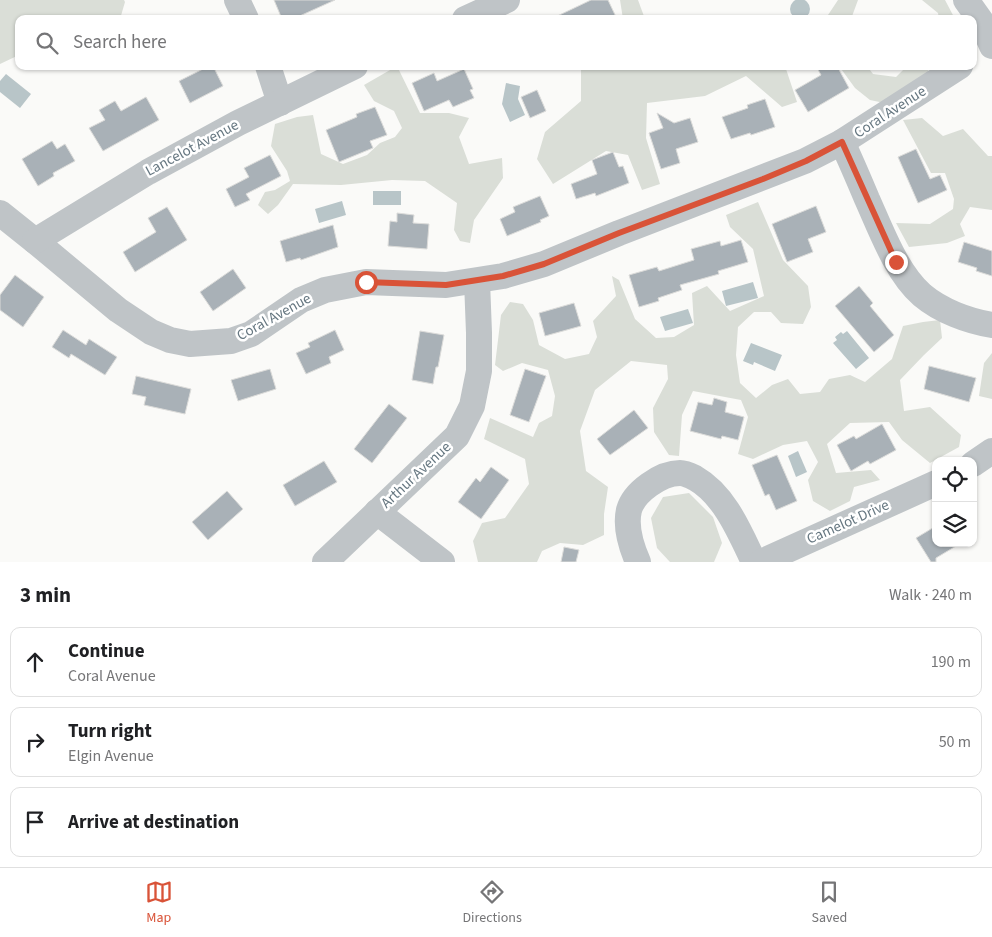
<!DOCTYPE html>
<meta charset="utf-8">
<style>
body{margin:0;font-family:"Source Sans 3",sans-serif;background:#f2f2f2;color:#202124}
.controls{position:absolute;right:15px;bottom:15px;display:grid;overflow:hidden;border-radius:10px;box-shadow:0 1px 4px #0004}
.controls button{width:45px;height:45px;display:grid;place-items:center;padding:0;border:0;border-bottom:1px solid #e0e0e0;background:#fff;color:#202124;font:25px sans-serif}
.stop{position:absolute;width:15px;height:15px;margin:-11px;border:4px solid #d95338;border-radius:50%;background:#fff}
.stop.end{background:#d95338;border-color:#fff;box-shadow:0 1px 5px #0008}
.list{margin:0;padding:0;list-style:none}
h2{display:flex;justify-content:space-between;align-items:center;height:65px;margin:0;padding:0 20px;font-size:21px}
h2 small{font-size:16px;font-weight:400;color:#757577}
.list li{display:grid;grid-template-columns:32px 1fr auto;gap:15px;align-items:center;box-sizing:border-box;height:70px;margin:0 10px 10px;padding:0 10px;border:1px solid #e0e0e0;border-radius:10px}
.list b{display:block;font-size:19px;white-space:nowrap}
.list p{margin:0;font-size:16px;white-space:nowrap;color:#757577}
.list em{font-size:16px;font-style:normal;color:#757577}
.icon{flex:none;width:28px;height:28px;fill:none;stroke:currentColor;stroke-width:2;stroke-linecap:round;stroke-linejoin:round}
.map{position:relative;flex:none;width:992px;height:562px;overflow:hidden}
.search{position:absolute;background:#fff;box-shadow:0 1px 4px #0004;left:15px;right:15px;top:15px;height:55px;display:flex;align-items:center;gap:12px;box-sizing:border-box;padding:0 18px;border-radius:10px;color:#757577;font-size:19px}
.sheet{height:305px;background:#fff}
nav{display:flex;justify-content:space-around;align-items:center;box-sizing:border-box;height:70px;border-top:1px solid #e0e0e0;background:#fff;font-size:14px;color:#757577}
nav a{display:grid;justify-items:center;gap:2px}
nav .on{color:#d95338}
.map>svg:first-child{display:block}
.green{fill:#daded7}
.water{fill:#b8c5c8}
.building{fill:#a9b1b7;stroke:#dcdcda}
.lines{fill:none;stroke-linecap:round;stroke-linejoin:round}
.minor{stroke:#bfc4c7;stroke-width:26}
.route{stroke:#d95338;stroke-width:6}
.labels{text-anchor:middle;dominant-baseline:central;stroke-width:5;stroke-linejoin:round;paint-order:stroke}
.street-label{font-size:15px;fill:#667781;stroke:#fff}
</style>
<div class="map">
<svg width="992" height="562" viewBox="0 0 992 562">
<rect width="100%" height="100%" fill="#fafaf8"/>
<g class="green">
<path d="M 0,0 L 124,0 L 125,2 L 120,19 L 19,19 L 19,55 L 0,64 Z"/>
<path d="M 620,0 L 638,0 L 645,19 L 623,19 Z"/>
<path d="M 838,0 L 858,0 L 851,19 L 816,19 L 828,15 Z"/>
<path d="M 922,0 L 945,0 L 955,19 L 939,19 L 938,13 Z"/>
<path d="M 397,66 L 420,113 L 449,113 L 469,118 L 459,137 L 469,164 L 502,158 L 503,178 L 474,220 L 470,243 L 460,241 L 454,230 L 457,203 L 425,181 L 392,180 L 341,185 L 293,184 L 278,205 L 268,214 L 258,205 L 265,192 L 275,190 L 290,181 L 287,171 L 271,146 L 275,124 L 297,117 L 313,115 L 321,154 L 343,164 L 367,155 L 380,143 L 395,137 L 402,128 L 394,111 L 374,101 L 364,85 Z"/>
<path d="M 581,66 L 785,66 L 797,102 L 782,107 L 746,76 L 705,96 L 647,103 L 646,138 L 660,184 L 642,190 L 628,155 L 606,151 L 553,184 L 537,159 L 545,132 L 581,101 Z"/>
<path d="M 839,66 L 867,66 L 873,74 L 896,77 L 907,66 L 927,66 L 929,73 L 889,104 L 870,100 L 855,88 Z"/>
<path d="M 922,118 L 943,136 L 963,129 L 988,156 L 992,156 L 992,210 L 970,207 L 960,224 L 965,236 L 947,243 L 909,247 L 896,223 L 930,224 L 953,209 L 954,199 L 945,173 L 931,173 L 903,120 Z"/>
<path d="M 758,202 L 783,260 L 808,286 L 811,307 L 803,324 L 781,323 L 771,312 L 754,312 L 738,327 L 736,355 L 740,383 L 756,398 L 772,385 L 788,379 L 800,394 L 820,392 L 829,379 L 850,375 L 865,382 L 892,359 L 903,326 L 923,322 L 940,320 L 942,338 L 924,355 L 900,380 L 904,411 L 930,407 L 961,435 L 959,447 L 930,463 L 902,440 L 889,422 L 850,423 L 827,444 L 836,473 L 871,470 L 880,480 L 854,487 L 850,501 L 830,511 L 813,501 L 808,480 L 818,462 L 807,441 L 783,445 L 753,459 L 738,454 L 748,417 L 741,400 L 693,391 L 682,415 L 679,456 L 669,455 L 654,432 L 653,408 L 668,379 L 667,365 L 631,361 L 595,390 L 580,431 L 586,471 L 608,487 L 604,514 L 604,535 L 583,545 L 560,543 L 542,551 L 537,562 L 478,562 L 473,541 L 482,523 L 505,518 L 529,484 L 525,459 L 484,439 L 490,418 L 533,437 L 539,423 L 552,416 L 555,396 L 548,370 L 522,363 L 503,371 L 495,365 L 501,315 L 510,302 L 523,304 L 533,320 L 539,345 L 565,359 L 589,354 L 597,337 L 593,321 L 616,296 L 612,276 L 619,280 L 635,319 L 656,338 L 674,337 L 694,325 L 692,293 L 707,286 L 730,311 L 764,296 L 753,249 L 730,227 L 726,215 Z"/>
<path d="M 992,353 L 992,399 L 979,396 L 984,363 Z"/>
<path d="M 689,493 L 713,517 L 722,543 L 714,562 L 670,562 L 657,548 L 651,518 L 663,497 Z"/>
</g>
<g class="water">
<circle cx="800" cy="9" r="10"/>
<path d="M 6,74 L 31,94 L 20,108 L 0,92 L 0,81 Z"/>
<path d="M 506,83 L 520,86 L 518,99 L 525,115 L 510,122 L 502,104 Z"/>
<rect x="373" y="191" width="28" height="14"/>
<path d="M 342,201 L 346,215 L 319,223 L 315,209 Z"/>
<path d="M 753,282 L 758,298 L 726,306 L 722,291 Z"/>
<path d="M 688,309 L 693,323 L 665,331 L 660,317 Z"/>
<path d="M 847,331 L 869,358 L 856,369 L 833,343 L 837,340 L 835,337 L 841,332 L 843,334 Z"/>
<path d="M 751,343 L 782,355 L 775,371 L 754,362 L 753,365 L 743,361 Z"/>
<path d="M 798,451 L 807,472 L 796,477 L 788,456 Z"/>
</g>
<g class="building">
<path d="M 274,0 L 335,0 L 293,19 L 282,19 Z"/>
<path d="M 591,0 L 608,0 L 617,19 L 551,19 Z"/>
<path d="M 209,66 L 213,66 L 223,86 L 190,103 L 179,81 Z"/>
<path d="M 816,66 L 837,66 L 849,88 L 808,112 L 795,90 L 821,75 Z"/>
<path d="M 464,69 L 473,89 L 470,90 L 474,98 L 453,107 L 449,100 L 424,111 L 412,83 L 434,73 L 437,81 Z"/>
<path d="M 537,90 L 546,111 L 530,118 L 521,97 Z"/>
<path d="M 146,97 L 159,120 L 103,151 L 89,128 L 105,120 L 99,110 L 115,101 L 121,111 Z"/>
<path d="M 765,99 L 775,127 L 751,135 L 750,133 L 731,139 L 722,117 L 748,108 L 747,105 Z"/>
<path d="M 375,107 L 387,135 L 370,141 L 373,148 L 339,162 L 326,130 L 357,117 L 356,114 Z"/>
<path d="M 657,113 L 674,123 L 690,118 L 698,142 L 676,149 L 680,163 L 661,169 L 649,133 L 663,128 Z"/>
<path d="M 52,141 L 57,149 L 65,144 L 75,161 L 53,173 L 54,176 L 38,186 L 22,159 Z"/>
<path d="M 916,149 L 930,179 L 940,175 L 947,190 L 918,203 L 898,157 Z"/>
<path d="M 613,152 L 619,167 L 623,166 L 629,183 L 596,196 L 595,193 L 576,199 L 571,184 L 597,174 L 592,160 Z"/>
<path d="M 270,155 L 281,176 L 246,194 L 250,200 L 235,207 L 226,189 L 249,177 L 244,168 Z"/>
<path d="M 540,196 L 549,216 L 540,220 L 541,222 L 507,236 L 500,219 L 515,212 L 513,207 Z"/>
<path d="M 816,206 L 826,232 L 808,239 L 813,252 L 787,262 L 772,224 Z"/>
<path d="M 167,207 L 187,240 L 135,272 L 123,252 L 156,232 L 148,218 Z"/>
<path d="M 397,213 L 414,215 L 413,223 L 429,224 L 427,249 L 388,246 L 390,221 L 397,222 Z"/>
<path d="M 333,225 L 338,247 L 301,260 L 300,258 L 286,262 L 280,241 Z"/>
<path d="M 741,240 L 748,262 L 718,271 L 719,274 L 680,285 L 682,290 L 658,298 L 659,301 L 639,307 L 629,275 L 657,267 L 659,271 L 694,260 L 691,249 L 720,241 L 721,246 Z"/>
<path d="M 964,242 L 992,251 L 992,276 L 976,271 L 977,268 L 958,262 Z"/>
<path d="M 233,269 L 246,288 L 213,311 L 200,292 Z"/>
<path d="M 15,275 L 44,297 L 23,327 L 0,310 L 0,295 Z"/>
<path d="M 859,286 L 873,303 L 870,306 L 894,335 L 874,352 L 835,306 Z"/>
<path d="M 574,303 L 581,326 L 545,336 L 539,313 Z"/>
<path d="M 63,330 L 86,345 L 89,339 L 117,357 L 105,375 L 71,354 L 69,358 L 52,347 Z"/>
<path d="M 335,330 L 344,350 L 329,357 L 331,363 L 306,374 L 296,353 L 310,347 L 308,343 Z"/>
<path d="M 420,331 L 444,335 L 438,367 L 436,367 L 433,384 L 412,380 Z"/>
<path d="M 929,366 L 976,378 L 969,402 L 924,389 Z"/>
<path d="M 270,369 L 276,389 L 238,401 L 231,380 Z"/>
<path d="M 525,369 L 546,376 L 529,422 L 510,415 Z"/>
<path d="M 136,376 L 191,389 L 185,414 L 144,405 L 146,397 L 132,394 Z"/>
<path d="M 714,398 L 727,402 L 725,412 L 744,417 L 738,440 L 722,436 L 721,439 L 690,431 L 698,402 L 712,405 Z"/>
<path d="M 389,404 L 407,418 L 372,463 L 354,449 Z"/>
<path d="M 634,410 L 648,428 L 610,455 L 597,439 Z"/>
<path d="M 882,424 L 896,450 L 870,464 L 868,461 L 851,471 L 837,445 L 854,436 L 856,439 Z"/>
<path d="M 777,455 L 797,501 L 776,510 L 769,494 L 765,496 L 752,465 Z"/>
<path d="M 324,461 L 337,482 L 295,506 L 283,485 Z"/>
<path d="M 491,467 L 509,480 L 481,519 L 458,502 L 476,478 L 480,482 Z"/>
<path d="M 227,491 L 243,509 L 208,540 L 192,522 Z"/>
<path d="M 936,526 L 936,543 L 961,543 L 936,558 L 936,562 L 931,562 L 916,538 Z"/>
<path d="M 564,547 L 579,550 L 576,562 L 561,562 Z"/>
</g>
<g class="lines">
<g class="minor">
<path d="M 237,0 L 246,19"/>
<path d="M 966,0 L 981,21 L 992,46"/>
<path d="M 465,19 L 507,0"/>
<path d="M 268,66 L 280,103"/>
<path d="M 842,142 C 851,161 859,180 867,199 C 881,230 896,272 922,295 C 941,311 968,321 992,325"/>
<path d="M 0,213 L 35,241 L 118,310 L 151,332 L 170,340 L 190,344 L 231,341 L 251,334 L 301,300 L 325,290 L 366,282 L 446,285 L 503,276 L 544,264 L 619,233 L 805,161 L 842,142 L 960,66"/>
<path d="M 35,241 L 148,172 L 238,123 L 355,66"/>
<path d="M 973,464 L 992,451"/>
<path d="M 377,512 L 442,562"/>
<path d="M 325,562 L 457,436 L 472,406 L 479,371 L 479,333 L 477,281"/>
<path d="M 638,562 C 631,546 625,527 629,510 C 634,492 661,473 680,473 C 684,473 691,476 695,478 C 725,495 740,533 754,562"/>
<path d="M 761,562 L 936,483"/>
</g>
</g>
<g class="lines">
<path class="route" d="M 366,282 L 446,285 L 503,276 L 544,264 L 619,233 L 763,179 L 806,161 L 842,142 L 896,262"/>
</g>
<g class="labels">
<g class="street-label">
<text transform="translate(890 112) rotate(-33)">Coral Avenue</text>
<text transform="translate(192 148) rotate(-28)">Lancelot Avenue</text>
<text transform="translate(274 317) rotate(-29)">Coral Avenue</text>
<text transform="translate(416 475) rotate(-43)">Arthur Avenue</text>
<text transform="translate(848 522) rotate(-24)">Camelot Drive</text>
</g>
</g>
</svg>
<div class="controls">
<button><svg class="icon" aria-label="locate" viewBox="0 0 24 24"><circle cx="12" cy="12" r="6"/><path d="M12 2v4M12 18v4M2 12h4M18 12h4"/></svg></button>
<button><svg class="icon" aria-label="layers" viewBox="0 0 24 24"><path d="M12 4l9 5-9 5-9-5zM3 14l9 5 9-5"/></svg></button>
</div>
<div class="stop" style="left:366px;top:282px"></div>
<div class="stop end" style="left:896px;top:262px"></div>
<div class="search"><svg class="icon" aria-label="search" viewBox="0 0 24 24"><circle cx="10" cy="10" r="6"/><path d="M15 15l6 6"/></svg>Search here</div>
</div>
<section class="sheet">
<h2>3 min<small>Walk · 240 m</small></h2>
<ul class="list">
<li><svg class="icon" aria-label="ahead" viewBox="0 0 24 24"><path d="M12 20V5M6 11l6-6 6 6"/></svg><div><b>Continue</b><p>Coral Avenue</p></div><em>190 m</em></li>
<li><svg class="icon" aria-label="right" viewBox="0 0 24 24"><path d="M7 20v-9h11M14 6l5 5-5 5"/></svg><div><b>Turn right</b><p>Elgin Avenue</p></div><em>50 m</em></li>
<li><svg class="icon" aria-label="arrive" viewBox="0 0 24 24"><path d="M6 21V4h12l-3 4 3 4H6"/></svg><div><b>Arrive at destination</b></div></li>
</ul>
</section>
<nav>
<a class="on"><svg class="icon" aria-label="map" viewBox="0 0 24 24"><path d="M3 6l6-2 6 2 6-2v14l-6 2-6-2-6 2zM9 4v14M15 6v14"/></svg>Map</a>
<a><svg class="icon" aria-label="directions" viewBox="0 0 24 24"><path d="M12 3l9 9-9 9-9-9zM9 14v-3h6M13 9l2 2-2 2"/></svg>Directions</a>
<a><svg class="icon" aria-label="saved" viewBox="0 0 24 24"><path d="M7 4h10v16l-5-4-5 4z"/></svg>Saved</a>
</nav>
